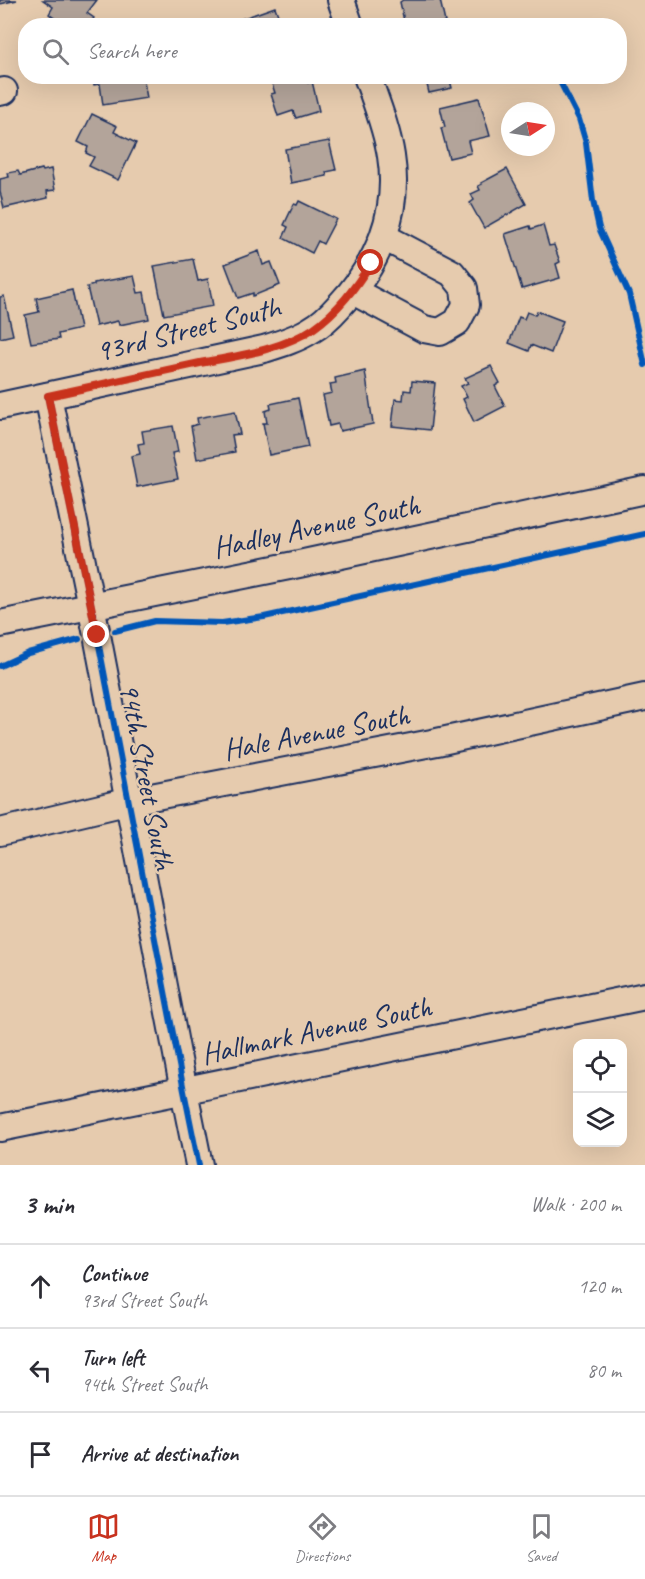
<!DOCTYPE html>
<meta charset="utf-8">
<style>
body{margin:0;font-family:Caveat,sans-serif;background:#f7f7f7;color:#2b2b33}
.controls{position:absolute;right:18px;bottom:18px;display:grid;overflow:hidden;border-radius:12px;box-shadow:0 6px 24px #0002}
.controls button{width:54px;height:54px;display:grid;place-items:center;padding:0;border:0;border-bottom:2px solid #e1e1e2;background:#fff;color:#2b2b33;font:30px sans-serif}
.compass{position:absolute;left:501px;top:102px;width:54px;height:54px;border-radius:50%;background:#fff;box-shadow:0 6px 24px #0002;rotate:78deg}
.stop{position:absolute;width:18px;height:18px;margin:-14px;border:4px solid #c8321e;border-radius:50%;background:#fff}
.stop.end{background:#c8321e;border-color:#fff;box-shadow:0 2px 6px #0008}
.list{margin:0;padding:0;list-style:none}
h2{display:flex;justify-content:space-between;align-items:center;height:78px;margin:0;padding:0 24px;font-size:26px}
h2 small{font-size:20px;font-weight:400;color:#7c7c81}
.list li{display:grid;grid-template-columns:39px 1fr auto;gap:18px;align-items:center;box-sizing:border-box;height:84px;padding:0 24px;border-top:2px solid #e1e1e2}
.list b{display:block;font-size:22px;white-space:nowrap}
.list p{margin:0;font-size:20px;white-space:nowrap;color:#7c7c81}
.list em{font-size:20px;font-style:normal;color:#7c7c81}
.icon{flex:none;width:33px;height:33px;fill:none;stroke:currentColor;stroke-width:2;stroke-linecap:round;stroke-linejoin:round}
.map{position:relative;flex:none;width:645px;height:1165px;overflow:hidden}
.search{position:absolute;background:#fff;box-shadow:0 6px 24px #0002;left:18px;right:18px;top:18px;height:66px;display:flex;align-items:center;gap:15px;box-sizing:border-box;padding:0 21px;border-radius:24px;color:#7c7c81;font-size:22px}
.sheet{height:330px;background:#fff}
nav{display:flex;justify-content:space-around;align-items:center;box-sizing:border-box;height:84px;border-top:2px solid #e1e1e2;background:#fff;font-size:16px;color:#7c7c81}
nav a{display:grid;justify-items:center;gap:3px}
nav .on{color:#c8321e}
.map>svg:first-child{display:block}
.building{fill:#b3a49a;stroke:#1b2f5e;stroke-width:1.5}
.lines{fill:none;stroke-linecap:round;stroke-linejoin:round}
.minor-casing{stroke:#1b2f5e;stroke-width:30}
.minor{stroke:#e6cbae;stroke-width:26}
.cycleway-casing{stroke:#e6cbae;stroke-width:10}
.cycleway{stroke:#0057b8;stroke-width:6}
.route{stroke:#c8321e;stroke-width:8}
.labels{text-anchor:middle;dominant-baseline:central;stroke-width:5;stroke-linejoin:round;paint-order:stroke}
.street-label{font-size:30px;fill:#1b2f5e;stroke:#e6cbae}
</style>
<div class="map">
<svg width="645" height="1165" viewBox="0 0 645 1165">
<rect width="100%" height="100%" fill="#e6cbae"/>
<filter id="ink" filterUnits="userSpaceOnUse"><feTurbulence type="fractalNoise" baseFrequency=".0167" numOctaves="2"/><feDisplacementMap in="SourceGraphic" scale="12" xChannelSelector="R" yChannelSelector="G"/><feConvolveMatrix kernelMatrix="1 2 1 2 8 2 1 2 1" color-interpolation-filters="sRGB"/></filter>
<g filter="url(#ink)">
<g class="building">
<path d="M 0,0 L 17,0 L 0,4 Z"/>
<path d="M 43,0 L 97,0 L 87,13 L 94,18 L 89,26 L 65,26 L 49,14 L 53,7 Z"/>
<path d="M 403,0 L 440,0 L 445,22 L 431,26 L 405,26 L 400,2 Z"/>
<path d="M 275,7 L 281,23 L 291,20 L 293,26 L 240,26 L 238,20 Z"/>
<path d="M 92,76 L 143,76 L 147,98 L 103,105 L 100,84 L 94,85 Z"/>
<path d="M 284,76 L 301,76 L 302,80 L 307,78 L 308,83 L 312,81 L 319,111 L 296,118 L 293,111 L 278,116 L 271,94 L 275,93 L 271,81 Z"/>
<path d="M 425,76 L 449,76 L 452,88 L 429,93 Z"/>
<path d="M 479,98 L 490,136 L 468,141 L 471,153 L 449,158 L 441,128 L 445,127 L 440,107 Z"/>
<path d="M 92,114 L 117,126 L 114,132 L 136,143 L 118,180 L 89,166 L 94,157 L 86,153 L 88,147 L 78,142 Z"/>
<path d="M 329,141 L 336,170 L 326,172 L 327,176 L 291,183 L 285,149 Z"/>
<path d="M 42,169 L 43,171 L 51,169 L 55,190 L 47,191 L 48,198 L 4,208 L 0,192 L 0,179 L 9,177 L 8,173 L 18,171 L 20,175 Z"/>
<path d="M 507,169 L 526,204 L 484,228 L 470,203 L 474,200 L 471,194 L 480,190 L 478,186 L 482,184 L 481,183 Z"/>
<path d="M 299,201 L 336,219 L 323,244 L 318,241 L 312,253 L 283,238 L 288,227 L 284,225 L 294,204 L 297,205 Z"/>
<path d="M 543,225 L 549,246 L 554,245 L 560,262 L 556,264 L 560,278 L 522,289 L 505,234 L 530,226 L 531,229 Z"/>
<path d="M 259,251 L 263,265 L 271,262 L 280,285 L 253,296 L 253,293 L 238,298 L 225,264 Z"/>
<path d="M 193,259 L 198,281 L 208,279 L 213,306 L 164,315 L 154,266 Z"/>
<path d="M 134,276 L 138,293 L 144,292 L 149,319 L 119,325 L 118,321 L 96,326 L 87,287 L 94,285 L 94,283 Z"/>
<path d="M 72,290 L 80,329 L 58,334 L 59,339 L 31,343 L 25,315 L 39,312 L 36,298 Z"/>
<path d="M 4,296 L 13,335 L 0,338 L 0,297 Z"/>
<path d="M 537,311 L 563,321 L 551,353 L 531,345 L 529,351 L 509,343 L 519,317 L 524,319 L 527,312 L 535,315 Z"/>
<path d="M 491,366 L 500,383 L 495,386 L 505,406 L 474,422 L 463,399 L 467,397 L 461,386 L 468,383 L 465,378 Z"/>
<path d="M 365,371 L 373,424 L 340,431 L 338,424 L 329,426 L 323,395 L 332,393 L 330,384 L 336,383 L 335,378 Z"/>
<path d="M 412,381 L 435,383 L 430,430 L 392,426 L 395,399 L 403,400 L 404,390 L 411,391 Z"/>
<path d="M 298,398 L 308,447 L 269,455 L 263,423 L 267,423 L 265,411 L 271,409 L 270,404 Z"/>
<path d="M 235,411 L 240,434 L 232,435 L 235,452 L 197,459 L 191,426 L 198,424 L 197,418 Z"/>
<path d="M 173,426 L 178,452 L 172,453 L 178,479 L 137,487 L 131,456 L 140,454 L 138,444 L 144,443 L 142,431 Z"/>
</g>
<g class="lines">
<g class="minor-casing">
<g id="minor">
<path d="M 341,0 L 350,26"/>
<path d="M 0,92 L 4,91"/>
<path d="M 353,291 L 424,329 L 440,332 L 457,322 L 466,305 L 464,288 L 452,273 L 384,237"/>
<path d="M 48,396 L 97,635 L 184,1091 L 199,1165"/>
<path d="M 0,406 L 264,349 C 280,344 297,339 311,330 C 322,324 331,315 339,306 C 378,265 400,212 391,156 C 387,129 376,102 367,76"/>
<path d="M 0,624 L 299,564 L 645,490"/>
<path d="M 0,832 L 130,801 L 437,742 L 645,697"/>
<path d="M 0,1128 L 645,996"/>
</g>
</g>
<use href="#minor" class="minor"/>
<g class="cycleway-casing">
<g id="cycleway">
<path d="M 557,76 L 579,119 L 586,143 L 593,201 L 599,228 L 629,294 L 645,365"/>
<path d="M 48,396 L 97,635 L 184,1091 L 199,1165"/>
<path d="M 115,631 L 155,621 L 222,623 L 264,617 L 645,534"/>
<path d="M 0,666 L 28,653 L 79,639"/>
</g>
</g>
<use href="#cycleway" class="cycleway"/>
</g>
</g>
<g class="lines" filter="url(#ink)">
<path class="route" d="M 97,635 L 48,396 C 98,385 149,374 200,363 C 237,356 282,350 314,328 C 338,311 355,288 371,263"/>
</g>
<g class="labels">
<g class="street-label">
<text transform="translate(188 329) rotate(-14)">93rd Street South</text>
<text transform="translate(316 526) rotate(-12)">Hadley Avenue South</text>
<text transform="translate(316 732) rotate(-11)">Hale Avenue South</text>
<text transform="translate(147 776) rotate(79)">94th Street South</text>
<text transform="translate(316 1030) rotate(-12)">Hallmark Avenue South</text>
</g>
</g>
</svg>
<div class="controls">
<button><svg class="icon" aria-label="locate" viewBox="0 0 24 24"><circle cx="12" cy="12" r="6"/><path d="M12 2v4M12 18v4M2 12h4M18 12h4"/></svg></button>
<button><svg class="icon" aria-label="layers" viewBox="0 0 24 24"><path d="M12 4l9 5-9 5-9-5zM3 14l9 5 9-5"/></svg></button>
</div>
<svg class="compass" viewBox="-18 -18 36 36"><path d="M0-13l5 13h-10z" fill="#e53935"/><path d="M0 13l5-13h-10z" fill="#7c7c81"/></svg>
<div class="stop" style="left:371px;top:263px"></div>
<div class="stop end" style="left:97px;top:635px"></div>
<div class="search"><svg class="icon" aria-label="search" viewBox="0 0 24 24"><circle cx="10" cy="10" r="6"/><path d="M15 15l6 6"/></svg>Search here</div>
</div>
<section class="sheet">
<h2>3 min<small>Walk · 200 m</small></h2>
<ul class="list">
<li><svg class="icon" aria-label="ahead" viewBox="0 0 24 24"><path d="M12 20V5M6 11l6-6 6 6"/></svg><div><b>Continue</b><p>93rd Street South</p></div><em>120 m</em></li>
<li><svg class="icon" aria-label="left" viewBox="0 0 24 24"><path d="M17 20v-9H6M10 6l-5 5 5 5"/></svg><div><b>Turn left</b><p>94th Street South</p></div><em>80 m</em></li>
<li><svg class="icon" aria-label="arrive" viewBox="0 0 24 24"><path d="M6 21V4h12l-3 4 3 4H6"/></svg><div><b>Arrive at destination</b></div></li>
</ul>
</section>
<nav>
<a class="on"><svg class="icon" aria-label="map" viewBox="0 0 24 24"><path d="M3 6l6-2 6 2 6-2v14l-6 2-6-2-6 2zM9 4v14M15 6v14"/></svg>Map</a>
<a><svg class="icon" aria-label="directions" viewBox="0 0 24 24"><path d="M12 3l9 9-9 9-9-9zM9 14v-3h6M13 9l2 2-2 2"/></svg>Directions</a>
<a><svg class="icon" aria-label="saved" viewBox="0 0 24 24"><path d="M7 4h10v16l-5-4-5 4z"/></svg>Saved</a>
</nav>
